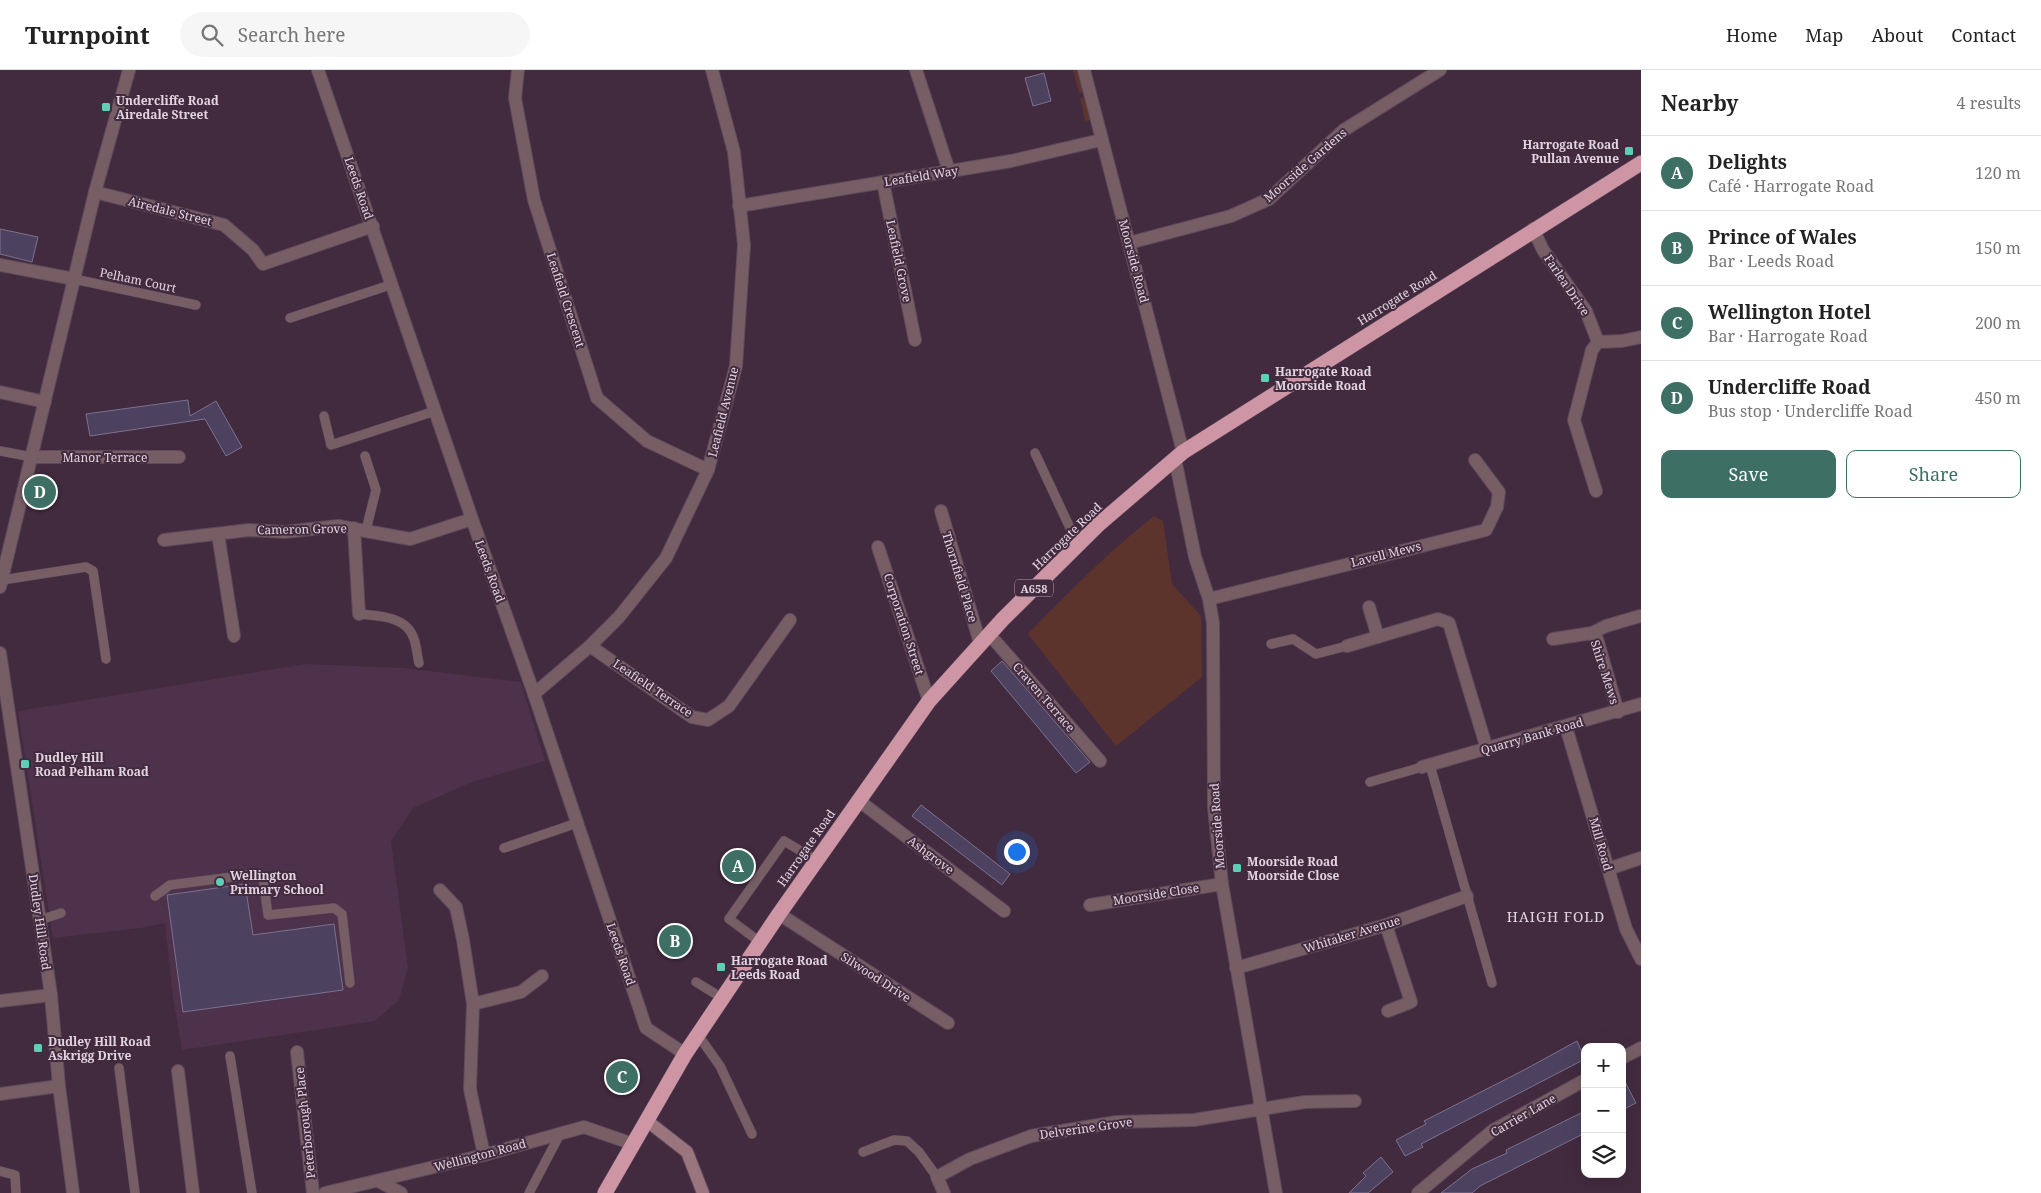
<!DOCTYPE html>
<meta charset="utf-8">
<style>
body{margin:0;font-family:"Noto Serif",serif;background:#f6f6f6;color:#222}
.controls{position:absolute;right:15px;bottom:15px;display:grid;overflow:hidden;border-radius:10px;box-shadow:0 5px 20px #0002}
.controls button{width:45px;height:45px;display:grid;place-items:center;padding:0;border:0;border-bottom:1px solid #e0e0e0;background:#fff;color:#222;font:25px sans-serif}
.you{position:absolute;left:1016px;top:781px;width:18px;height:18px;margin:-12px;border:4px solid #fff;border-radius:50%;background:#1a73e8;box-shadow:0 0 0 8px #1a73e833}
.badge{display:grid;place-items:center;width:32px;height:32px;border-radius:50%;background:#3d6f65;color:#fff;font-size:16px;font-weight:700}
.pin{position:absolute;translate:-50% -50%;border:2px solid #fff;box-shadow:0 1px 5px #0006}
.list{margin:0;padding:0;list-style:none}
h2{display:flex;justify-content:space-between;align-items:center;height:65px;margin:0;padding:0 20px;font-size:21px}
h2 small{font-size:16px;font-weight:400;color:#767676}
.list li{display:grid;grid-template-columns:32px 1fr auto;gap:15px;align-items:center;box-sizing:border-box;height:75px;padding:0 20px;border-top:1px solid #e0e0e0}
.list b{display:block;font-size:19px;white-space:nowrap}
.list p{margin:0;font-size:16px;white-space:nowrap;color:#767676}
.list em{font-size:16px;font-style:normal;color:#767676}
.actions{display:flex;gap:10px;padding:15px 20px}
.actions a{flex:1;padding:11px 0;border:1px solid #3d6f65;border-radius:10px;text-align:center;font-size:18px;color:#3d6f65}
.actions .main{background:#3d6f65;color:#fff}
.icon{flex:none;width:28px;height:28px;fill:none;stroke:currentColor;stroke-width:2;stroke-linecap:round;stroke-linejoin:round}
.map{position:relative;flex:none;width:1641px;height:1123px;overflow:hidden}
header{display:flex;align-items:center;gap:30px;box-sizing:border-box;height:70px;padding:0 25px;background:#fff;border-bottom:1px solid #e0e0e0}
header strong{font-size:24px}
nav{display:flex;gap:28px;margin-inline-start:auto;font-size:18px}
.search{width:350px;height:45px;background:#f6f6f6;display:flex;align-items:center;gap:12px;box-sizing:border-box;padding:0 18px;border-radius:28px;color:#767676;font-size:19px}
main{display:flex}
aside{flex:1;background:#fff}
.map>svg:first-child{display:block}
.built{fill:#4e314b}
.green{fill:#5d342c}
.building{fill:#4c425f;stroke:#7c7190}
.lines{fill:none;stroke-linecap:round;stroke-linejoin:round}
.lane-casing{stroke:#5f495c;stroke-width:10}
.street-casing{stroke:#5f495c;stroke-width:14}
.secondary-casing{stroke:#5f495c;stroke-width:14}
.highway-casing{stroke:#5f495c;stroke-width:16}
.lane{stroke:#765e64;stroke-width:9}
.street{stroke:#765e64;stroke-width:12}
.secondary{stroke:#9a757e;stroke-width:12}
.highway{stroke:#ce96a5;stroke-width:15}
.poi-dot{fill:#5eceb7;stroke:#422b3f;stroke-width:2}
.labels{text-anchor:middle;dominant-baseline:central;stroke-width:4;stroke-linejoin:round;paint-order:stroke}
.shield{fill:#422b3f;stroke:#b3a1b0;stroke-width:1}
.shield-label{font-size:11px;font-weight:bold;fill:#e3d4e1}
.poi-label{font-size:12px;font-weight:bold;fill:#e3d4e1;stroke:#422b3f;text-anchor:start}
.street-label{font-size:12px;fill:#e3d4e1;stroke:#422b3f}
.neighbourhood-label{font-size:14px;letter-spacing:1px;fill:#e3d4e1;stroke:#422b3f}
</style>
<header>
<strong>Turnpoint</strong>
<div class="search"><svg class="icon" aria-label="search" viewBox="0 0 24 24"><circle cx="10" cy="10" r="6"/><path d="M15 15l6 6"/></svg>Search here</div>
<nav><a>Home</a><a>Map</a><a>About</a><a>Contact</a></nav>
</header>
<main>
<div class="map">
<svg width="1641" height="1123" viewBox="0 0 1641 1123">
<rect width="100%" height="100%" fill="#422b3f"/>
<path class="built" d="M 306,594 L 404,598 L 521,612 L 545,691 L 472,712 L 413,738 L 391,771 L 408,898 L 399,930 L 375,951 L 182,980 L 173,927 L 165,853 L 141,858 L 53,868 L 18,641 Z"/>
<g class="green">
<path d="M 1073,0 L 1078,0 L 1084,22 L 1079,23 Z"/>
<path d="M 1085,27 L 1090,50 L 1085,51 L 1080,28 Z"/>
<path d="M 1154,446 L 1163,451 L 1172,514 L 1201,546 L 1202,607 L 1116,676 L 1028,564 C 1068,523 1109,481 1154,446 Z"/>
</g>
<g class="building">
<path d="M 1044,3 L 1051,31 L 1033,36 L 1025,8 Z"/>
<path d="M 0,159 L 38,167 L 32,192 L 0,184 Z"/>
<path d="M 188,330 L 190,346 L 216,331 L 242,377 L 226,386 L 205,349 L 90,366 L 86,344 Z"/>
<path d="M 1002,591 L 1090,692 L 1076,703 L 991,601 Z"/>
<path d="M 921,735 L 1010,804 L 1002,815 L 912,746 Z"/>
<path d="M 245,814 L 253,865 L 334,854 L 343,920 L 183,942 L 167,825 Z"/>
<path d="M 1577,971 L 1585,989 L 1421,1074 L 1423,1077 L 1405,1086 L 1396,1070 L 1426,1054 L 1424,1051 L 1524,1000 Z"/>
<path d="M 1622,1006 L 1636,1033 L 1622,1040 Z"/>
<path d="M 1585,1041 L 1585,1063 L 1480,1116 L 1472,1123 L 1441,1123 L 1472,1099 L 1507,1083 L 1506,1080 Z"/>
<path d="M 1381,1087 L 1393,1102 L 1368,1123 L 1349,1123 L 1366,1106 L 1363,1103 Z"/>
</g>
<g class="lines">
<g class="lane-casing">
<g id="lane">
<path d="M 74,209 L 196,235"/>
<path d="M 290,248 L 393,214"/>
<path d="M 324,346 L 331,375 L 435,341"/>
<path d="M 0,381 L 32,387"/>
<path d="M 1035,383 L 1078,475"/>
<path d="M 365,386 L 376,420 L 366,460"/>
<path d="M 2,510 L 86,497 L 93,501 L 106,589"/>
<path d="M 359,544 C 379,546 407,546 414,569 C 417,577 417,586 419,593"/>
<path d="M 1271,574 L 1293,569 L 1316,584 L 1347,576"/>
<path d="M 1430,695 L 1492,913"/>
<path d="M 1370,712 L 1422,697"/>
<path d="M 504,778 L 577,753"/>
<path d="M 155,826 L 170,815 L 248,805 L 263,808 L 268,845 L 334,838 L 342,844 L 350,913"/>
<path d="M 40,850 L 61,843"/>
<path d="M 760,872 L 729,849 L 784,771 L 816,790"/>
<path d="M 696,912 L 722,928"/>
<path d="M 698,965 L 720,996 L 752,1064"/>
<path d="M 230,986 L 252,1123"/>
<path d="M 119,998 L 135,1123"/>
<path d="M 863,1082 L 894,1070 L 907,1071 L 919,1082 L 937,1107"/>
<path d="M 0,1101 L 15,1105 L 16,1123"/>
<path d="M 529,1123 L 560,1064"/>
</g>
</g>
<g class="street-casing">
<g id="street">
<path d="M 318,0 L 472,449 L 534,624 L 646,958 L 685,984"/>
<path d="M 518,0 L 515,28 L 534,130 L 597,328 L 647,371 L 708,400"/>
<path d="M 916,0 L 949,101"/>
<path d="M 1084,0 L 1183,382"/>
<path d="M 883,112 L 915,270"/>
<path d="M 95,122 L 224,155 L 253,180 L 263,194 L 373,156"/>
<path d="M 739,136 L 1011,91 L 1101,70"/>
<path d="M 1533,159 L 1543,180 L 1586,241 L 1598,272"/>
<path d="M 1129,173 L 1231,146 L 1269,129 L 1344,60 L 1440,0"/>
<path d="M 0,195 L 74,209"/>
<path d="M 0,322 L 45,332"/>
<path d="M 32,387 L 179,387"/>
<path d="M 1175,389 L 1195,487 L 1209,529 L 1213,553 L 1214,737 L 1222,814 L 1276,1123"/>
<path d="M 1596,421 L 1574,350 L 1592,280 L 1598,272 L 1622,271 L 1641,267"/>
<path d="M 941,441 L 980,573"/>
<path d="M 354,458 L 359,544"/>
<path d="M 218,464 L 234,566"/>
<path d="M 164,470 L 249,460 L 285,462 L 338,456 L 410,469 L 472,449"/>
<path d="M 878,477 L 929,631"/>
<path d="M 0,517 L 95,122 L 129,0"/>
<path d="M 1209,529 L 1486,460 L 1497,437 L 1499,422 L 1475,390"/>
<path d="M 1369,537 L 1378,567"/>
<path d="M 1592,563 L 1606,556 L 1640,546"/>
<path d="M 989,564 L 1100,691"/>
<path d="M 1553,569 L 1592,563 L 1597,569 L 1618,642"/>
<path d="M 590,576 L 692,647 L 708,650 L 729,636 L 790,550"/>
<path d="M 1347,576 L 1438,549 L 1449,553 L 1487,679"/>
<path d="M 0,583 L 51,925 L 59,1016 L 73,1123"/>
<path d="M 534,624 L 590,576 L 619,547 L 666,488 L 708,400 L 736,296 L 744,175 L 734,82 L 712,0"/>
<path d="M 1566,657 L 1626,859 L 1641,889"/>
<path d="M 1422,697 L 1641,634"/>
<path d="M 858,730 L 1004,841"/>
<path d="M 1608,799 L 1641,788"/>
<path d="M 440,820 L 456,837 L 463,870 L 473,934 L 470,1019 L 484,1085"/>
<path d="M 1090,835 L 1222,814"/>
<path d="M 779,844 L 948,953"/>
<path d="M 1386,855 L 1411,932 L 1388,941"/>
<path d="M 1236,898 L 1386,855 L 1467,826"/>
<path d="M 0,931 L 51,925"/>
<path d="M 473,934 L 521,922 L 542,906"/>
<path d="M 297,982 L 313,1123"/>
<path d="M 1622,988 L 1641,978"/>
<path d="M 178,1001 L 193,1123"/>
<path d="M 0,1024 L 59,1016"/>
<path d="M 378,1111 L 401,1123"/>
<path d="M 325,1123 L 484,1085 L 584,1057 L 633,1074"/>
<path d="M 944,1123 L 937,1107 L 970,1089 L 1031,1066 L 1117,1052 L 1194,1050 L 1305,1032 L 1355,1031"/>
<path d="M 1418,1123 L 1492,1061 L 1585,1010"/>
</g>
</g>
<g class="secondary-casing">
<path id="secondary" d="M 646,1050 L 687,1082 L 703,1123"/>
</g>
<g class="highway-casing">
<path id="highway" d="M 605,1123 L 685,984 L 779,844 L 929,631 L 1003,549 L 1099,454 L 1183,382 L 1641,93"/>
</g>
<use href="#lane" class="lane"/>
<use href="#street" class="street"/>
<use href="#secondary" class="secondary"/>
<use href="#highway" class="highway"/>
</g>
<g class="poi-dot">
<rect x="101" y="32" width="10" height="10" rx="2.5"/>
<rect x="1624" y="76" width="10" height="10" rx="2.5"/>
<rect x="1260" y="303" width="10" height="10" rx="2.5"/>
<rect x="20" y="689" width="10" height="10" rx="2.5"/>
<rect x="1232" y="793" width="10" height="10" rx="2.5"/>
<circle cx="220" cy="812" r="5"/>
<rect x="716" y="892" width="10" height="10" rx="2.5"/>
<rect x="33" y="973" width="10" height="10" rx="2.5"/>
</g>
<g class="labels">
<rect class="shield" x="1015" y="509.5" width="38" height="17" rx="4"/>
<g class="shield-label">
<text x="1034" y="518">A658</text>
</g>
<g class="poi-label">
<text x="116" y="30">Undercliffe Road<tspan x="116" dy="14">Airedale Street</tspan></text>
<text x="1619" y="74" text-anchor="end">Harrogate Road<tspan x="1619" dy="14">Pullan Avenue</tspan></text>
<text x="1275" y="301">Harrogate Road<tspan x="1275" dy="14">Moorside Road</tspan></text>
<text x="35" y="687">Dudley Hill<tspan x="35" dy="14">Road Pelham Road</tspan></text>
<text x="1247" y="791">Moorside Road<tspan x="1247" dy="14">Moorside Close</tspan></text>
<text x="230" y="805">Wellington<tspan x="230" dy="14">Primary School</tspan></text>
<text x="731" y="890">Harrogate Road<tspan x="731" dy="14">Leeds Road</tspan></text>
<text x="48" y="971">Dudley Hill Road<tspan x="48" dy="14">Askrigg Drive</tspan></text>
</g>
<g class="street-label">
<text transform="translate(1305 95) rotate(-41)">Moorside Gardens</text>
<text transform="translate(921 106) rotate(-9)">Leafield Way</text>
<text transform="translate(359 118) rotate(71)">Leeds Road</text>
<text transform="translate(170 141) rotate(14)">Airedale Street</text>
<text transform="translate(899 191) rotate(78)">Leafield Grove</text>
<text transform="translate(1134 191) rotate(75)">Moorside Road</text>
<text transform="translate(138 210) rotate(12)">Pelham Court</text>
<text transform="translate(1567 215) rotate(56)">Farlea Drive</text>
<text transform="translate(1397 228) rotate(-32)">Harrogate Road</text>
<text transform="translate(566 230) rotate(72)">Leafield Crescent</text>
<text transform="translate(723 342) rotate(-76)">Leafield Avenue</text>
<text x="105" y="387">Manor Terrace</text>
<text transform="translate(302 459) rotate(-1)">Cameron Grove</text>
<text transform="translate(1067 466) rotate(-44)">Harrogate Road</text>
<text transform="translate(1386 484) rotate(-14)">Lavell Mews</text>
<text transform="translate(490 501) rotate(70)">Leeds Road</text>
<text transform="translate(960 507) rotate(73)">Thornfield Place</text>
<text transform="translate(904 554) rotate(72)">Corporation Street</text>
<text transform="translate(1605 602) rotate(72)">Shire Mews</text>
<text transform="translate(653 618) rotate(34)">Leafield Terrace</text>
<text transform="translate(1044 627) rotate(49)">Craven Terrace</text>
<text transform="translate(1532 666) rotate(-16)">Quarry Bank Road</text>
<text transform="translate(1217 756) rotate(-94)">Moorside Road</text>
<text transform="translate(1601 774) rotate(74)">Mill Road</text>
<text transform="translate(806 778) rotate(-55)">Harrogate Road</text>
<text transform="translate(931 785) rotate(37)">Ashgrove</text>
<text transform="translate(1156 824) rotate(-9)">Moorside Close</text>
<text transform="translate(40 852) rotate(82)">Dudley Hill Road</text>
<text transform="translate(1352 864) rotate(-17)">Whitaker Avenue</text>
<text transform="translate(621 884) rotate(71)">Leeds Road</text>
<text transform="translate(876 907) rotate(33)">Silwood Drive</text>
<text transform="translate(1523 1045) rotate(-30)">Carrier Lane</text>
<text transform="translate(305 1053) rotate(-96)">Peterborough Place</text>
<text transform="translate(1086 1058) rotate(-8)">Delverine Grove</text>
<text transform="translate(480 1085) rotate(-15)">Wellington Road</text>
</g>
<g class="neighbourhood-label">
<text x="1556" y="846">HAIGH FOLD</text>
</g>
</g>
</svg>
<div class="controls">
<button>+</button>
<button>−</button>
<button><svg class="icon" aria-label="layers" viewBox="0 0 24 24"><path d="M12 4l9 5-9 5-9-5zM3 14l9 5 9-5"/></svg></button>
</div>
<div class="you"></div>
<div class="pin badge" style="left:738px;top:796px">A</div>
<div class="pin badge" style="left:675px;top:871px">B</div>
<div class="pin badge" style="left:622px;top:1007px">C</div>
<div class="pin badge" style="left:40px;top:422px">D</div>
</div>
<aside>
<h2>Nearby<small>4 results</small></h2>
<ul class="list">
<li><span class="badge">A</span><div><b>Delights</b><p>Café · Harrogate Road</p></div><em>120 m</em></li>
<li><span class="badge">B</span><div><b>Prince of Wales</b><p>Bar · Leeds Road</p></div><em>150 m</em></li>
<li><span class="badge">C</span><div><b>Wellington Hotel</b><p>Bar · Harrogate Road</p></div><em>200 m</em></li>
<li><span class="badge">D</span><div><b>Undercliffe Road</b><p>Bus stop · Undercliffe Road</p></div><em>450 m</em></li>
</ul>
<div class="actions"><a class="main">Save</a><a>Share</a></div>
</aside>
</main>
